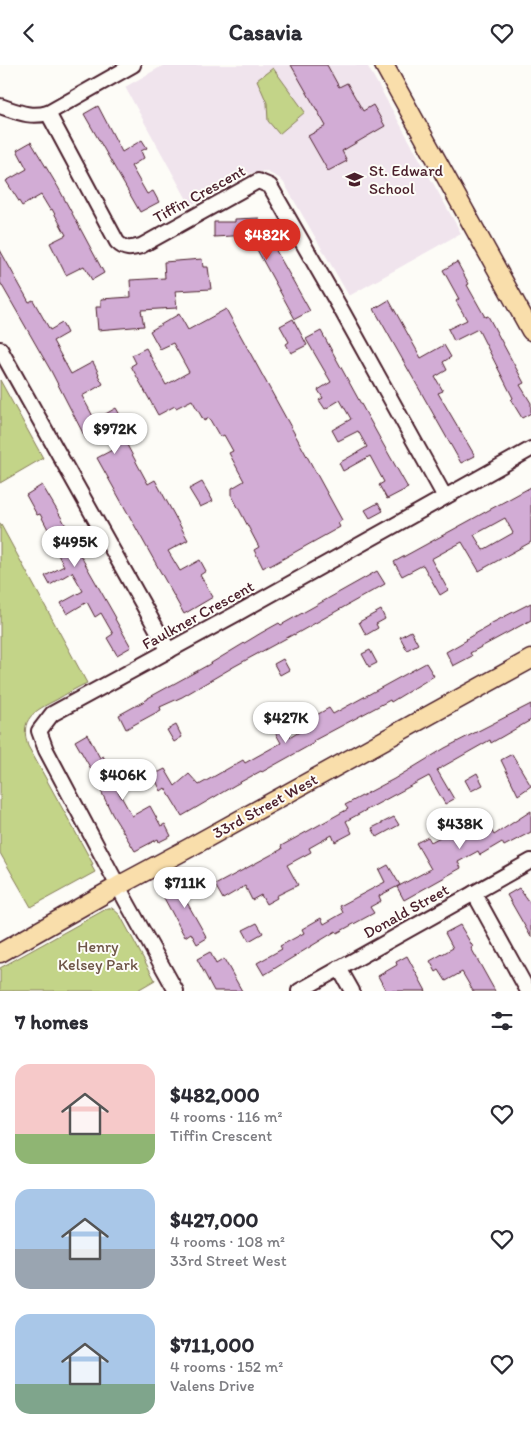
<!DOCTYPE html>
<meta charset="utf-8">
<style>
body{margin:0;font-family:Itim,sans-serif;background:#f2f2f3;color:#2b2b33;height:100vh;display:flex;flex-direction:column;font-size:19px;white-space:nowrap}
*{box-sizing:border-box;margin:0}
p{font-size:16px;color:#7c7c81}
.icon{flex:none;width:28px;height:28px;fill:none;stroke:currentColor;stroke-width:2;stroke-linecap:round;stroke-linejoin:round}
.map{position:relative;height:926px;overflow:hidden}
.panel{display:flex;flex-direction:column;background:#fff;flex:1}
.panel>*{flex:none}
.price{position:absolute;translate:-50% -42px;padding:0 11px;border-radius:18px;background:#fff;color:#222;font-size:16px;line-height:32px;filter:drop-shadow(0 1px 2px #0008)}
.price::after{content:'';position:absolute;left:50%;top:30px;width:15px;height:11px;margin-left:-8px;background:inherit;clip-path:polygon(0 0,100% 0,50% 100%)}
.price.selected{background:#d93025;color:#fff}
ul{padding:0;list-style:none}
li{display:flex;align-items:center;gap:15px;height:125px;padding:0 15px}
li span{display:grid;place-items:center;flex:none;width:140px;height:100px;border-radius:15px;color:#555}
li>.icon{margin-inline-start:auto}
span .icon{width:60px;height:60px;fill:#fffc;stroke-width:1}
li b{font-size:21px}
h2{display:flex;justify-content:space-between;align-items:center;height:60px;padding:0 15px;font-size:21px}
header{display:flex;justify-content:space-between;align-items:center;height:65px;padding:0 15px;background:#fff;font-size:22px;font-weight:800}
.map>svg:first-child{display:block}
.built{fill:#f0e4ed}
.green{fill:#c3d488;stroke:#867a5a}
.building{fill:#d2acd5;stroke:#4a1f2b;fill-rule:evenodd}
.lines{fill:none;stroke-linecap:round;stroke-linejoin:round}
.minor-casing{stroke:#4a1f2b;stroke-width:18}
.major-casing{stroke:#4a1f2b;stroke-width:21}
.minor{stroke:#fdfcf7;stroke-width:14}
.major{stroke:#f9deab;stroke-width:18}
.labels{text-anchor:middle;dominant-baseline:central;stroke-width:4;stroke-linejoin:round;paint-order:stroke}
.poi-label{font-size:16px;fill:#4a1f2b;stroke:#fdfcf7;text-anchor:start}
.street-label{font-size:16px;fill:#4a1f2b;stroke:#fdfcf7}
.park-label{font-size:16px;fill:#6e5547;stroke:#fdfcf7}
</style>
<header><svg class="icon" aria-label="back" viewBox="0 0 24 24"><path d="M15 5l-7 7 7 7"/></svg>Casavia<svg class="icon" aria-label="heart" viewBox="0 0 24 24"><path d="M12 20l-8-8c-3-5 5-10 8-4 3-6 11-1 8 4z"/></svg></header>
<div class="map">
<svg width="531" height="926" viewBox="0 0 531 926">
<rect width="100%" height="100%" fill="#fdfcf7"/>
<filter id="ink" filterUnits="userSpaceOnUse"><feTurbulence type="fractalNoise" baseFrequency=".02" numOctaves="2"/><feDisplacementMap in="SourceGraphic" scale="10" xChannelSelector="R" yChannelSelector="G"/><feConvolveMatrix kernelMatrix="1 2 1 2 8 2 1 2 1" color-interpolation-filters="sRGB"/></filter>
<g filter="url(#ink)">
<!-- built -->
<path class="built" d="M164,0H367L461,168L349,231L284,118L279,113L265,106L251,108L190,140L125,22Z"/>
<!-- green -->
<g class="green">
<path d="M273,3L305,47L279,69L268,56L267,38L257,15Z"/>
<path d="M0,315L43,393L0,418Z"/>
<path d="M0,458L87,618C76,623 66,629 56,635C34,646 19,654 28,681L93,799L91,800L95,807L31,842L0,788Z"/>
<path d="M108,843H112L120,850L155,915L136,926H0V903Z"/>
</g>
<!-- building -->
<g class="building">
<path d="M291,0H327L339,22L347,18L363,46L373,40L385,61L342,86L347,96L328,106L308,71L326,61Z"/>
<path d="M98,41L122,87L142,75L147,83L141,86L144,93L131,101L147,129L153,126L159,137L140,147L84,49Z"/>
<path d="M31,77L58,122L104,208L92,215L84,201L66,210L50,178L66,170L52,144L50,145L41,130L22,141L6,116L27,104L17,85Z"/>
<path d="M259,153L261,179L270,175L310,246L295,254L249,170L214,172V157H235V154Z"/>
<path d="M0,185L29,237L33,235L50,265L62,258L67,268L53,276L71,309L93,297L99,309L98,310L103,319L82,331L95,355L116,343L123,355L116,359L127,380L148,419L155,415L188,475L168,486L180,506L200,495L206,506L200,510L213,532L184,549L97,393L116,383L105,363L86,374L51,306L0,217Z"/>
<path d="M202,194L203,202H208L211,224L175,226L177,243L141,245L144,261L98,265L96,242H101V234L131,232L130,215L165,213L164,197Z"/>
<path d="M457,197L469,219L467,220L485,252L488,251L524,318L520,320L531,338V348L522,353L511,335L513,333L478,264L454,276L448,264L467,255L456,236L459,234L443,205Z"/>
<path d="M389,235L421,293L444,280L451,292L443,297L447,305L435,312L443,326L438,328L475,391L461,398L374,244Z"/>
<path d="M226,244L342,455L338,458L340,462L270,501L269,499L263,503L254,485L259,482L232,431V423L244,416L229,388L233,386L224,370L220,372L209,353L204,356L192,335L176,343L175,341L158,350L131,301L136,298L132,290L146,283L166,320L189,307L173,278L160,284L150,266L179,249L188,265Z"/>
<path d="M293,254L307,280L291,288L286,279L289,277L280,261Z"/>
<path d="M321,266L383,379L408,423L387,434L379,420L384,417L370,391L343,406L339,398L367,382L358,366L338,376L332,365L351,354L340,335L325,344L319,335L323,333L318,325L331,317L306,274Z"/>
<path d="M202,417L213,436L200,442L189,424Z"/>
<path d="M42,420L61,452L73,473L71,474L116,553L115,554L131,582L117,590L107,573L113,569L101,548L95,552L87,537L67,549L61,538L83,526L72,507L50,520L45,511L64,501L47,469L50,468L40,449L37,450L26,430Z"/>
<path d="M531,422V477L479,506L462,477L431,494L448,525L440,530L423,500L402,511L394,497ZM505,453L513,468L483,485L474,470Z"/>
<path d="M378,438L383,446L370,453L365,445Z"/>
<path d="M377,506L385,519L294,570V569L235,601L182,632L160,642L161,645L126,664L119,650L148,634V633L208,600L261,568L279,558L281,560Z"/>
<path d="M531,538V555L470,588L472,591L453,601L446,587L467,575L466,574L489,561L488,560Z"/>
<path d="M381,545L385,554L376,559L378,563L366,570L359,557Z"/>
<path d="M411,566L418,579L407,585L400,572Z"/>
<path d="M370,585L377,598L369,602L362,589Z"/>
<path d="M283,594L289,605L280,610L274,599Z"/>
<path d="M426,598L434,611L391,637L390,635L313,676L314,678L262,707L261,706L235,720L182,751L165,723L161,726L153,710L165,704L175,721L189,709L199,720L243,695L245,698L281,678L269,656L279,650L291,672L307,662L304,657L329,643L333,649Z"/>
<path d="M531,639V655L491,678L490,675L437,705L454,734L445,739L429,711L346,756L352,768L335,777L332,770L309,783L311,787L287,800L298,820L276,831L277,833L266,839L261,830L252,835L245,821L223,834L215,820L282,784L281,781L348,744L345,740L394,714L445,683Z"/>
<path d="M176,660L182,672L174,677L167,665Z"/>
<path d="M87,669L100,693L103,691L117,716L133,705L138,713L118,726L132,751L150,741L161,761L165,759L171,771L159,777L158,774L135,786L112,749L101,726L103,725L75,676Z"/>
<path d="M512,689L531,721L518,730L501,695Z"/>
<path d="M477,708L483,720L471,726L465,715Z"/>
<path d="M531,746V767L504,781L502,777L480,790L478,786L458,797L461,803L404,835L397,822L431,804L416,778L428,772L431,777L458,762L454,754L466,748L478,770L490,763L494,770Z"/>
<path d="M394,752L399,760L377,772L372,763Z"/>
<path d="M388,800L400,820L379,831L381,836L370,842L374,848L337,868L336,866L264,910L257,898L282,884L280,881L304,868L302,864L321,853L324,859L343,848L340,841L385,817L379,805Z"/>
<path d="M193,812L201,825L185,834L207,873L197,879L191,868L185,872L163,831Z"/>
<path d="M519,823L531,840V872L507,830Z"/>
<path d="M257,858L263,868L249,876L243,865Z"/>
<path d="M460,860L473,882L471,883L495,926H473L462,907L446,916L439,905L436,907L430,896L453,883L445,868Z"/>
<path d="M210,887L216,899L224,894L242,926H214L197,894Z"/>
<path d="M407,891L426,926H386L378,911L397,900L396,897Z"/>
</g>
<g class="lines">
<defs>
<g id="minor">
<path d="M0,41C18,47 30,53 48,48L133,0"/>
<path d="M48,48L117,177C125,185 130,184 141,181L258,116L270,121L342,246L445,432"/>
<path d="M0,284L169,586"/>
<path d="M474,828L528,926"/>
<path d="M339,903L352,926"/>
<path d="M176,926L126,836L46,685L39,666L52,649L236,549L531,384"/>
<path d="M299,926L531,796"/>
</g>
<g id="major">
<path d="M384,0L531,266"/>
<path d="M0,888L118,821L187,784L531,594"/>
</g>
</defs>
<!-- minor casing -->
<use href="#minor" class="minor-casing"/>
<!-- major casing -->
<use href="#major" class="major-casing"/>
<!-- minor -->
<use href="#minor" class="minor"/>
<!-- major -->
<use href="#major" class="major"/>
</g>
</g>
<!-- icons -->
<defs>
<symbol id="school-bare" viewBox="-9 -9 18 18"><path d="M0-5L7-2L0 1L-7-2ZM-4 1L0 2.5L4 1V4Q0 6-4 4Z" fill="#4a1f2b" stroke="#fdfcf7" stroke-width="2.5" paint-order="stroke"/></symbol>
</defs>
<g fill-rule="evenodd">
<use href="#school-bare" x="342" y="102" width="25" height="25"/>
</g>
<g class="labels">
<!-- poi labels -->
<g class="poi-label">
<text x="369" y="105">St. Edward<tspan x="369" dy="18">School</tspan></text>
</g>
<!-- street labels -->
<g class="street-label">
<text transform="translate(199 129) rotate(-29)">Tiffin Crescent</text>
<text transform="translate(198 550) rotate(-29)">Faulkner Crescent</text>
<text transform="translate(265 741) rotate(-29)">33rd Street West</text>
<text transform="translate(406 846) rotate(-29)">Donald Street</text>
</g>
<!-- park labels -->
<g class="park-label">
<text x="98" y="881">Henry<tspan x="98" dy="18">Kelsey Park</tspan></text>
</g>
</g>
</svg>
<b class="price selected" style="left:267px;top:196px">$482K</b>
<b class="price" style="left:115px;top:390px">$972K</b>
<b class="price" style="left:75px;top:503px">$495K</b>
<b class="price" style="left:286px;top:679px">$427K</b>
<b class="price" style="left:123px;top:736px">$406K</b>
<b class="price" style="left:460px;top:785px">$438K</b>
<b class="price" style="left:185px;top:844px">$711K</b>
</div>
<section class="panel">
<h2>7 homes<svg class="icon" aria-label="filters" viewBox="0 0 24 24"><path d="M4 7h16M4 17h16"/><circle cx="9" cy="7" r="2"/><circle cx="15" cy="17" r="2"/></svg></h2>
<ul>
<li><span style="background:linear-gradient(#f6c9c9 70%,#8fb573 0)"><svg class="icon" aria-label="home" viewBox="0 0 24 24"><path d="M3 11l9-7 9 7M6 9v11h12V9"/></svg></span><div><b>$482,000</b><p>4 rooms · 116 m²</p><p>Tiffin Crescent</p></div><svg class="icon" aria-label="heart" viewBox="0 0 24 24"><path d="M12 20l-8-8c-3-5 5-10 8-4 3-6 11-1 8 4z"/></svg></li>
<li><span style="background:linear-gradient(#a9c7e8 60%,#9aa5b1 0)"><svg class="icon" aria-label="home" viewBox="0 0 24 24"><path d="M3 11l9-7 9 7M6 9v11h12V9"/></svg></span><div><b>$427,000</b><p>4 rooms · 108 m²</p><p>33rd Street West</p></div><svg class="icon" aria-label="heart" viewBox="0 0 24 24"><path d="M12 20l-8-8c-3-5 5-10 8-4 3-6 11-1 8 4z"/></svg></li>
<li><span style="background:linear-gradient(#a9c7e8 70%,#7fa58c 0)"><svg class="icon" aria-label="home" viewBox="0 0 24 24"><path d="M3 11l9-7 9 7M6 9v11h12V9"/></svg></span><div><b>$711,000</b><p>4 rooms · 152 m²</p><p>Valens Drive</p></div><svg class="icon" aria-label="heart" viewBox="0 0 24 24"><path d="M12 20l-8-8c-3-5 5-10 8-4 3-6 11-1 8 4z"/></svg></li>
</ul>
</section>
